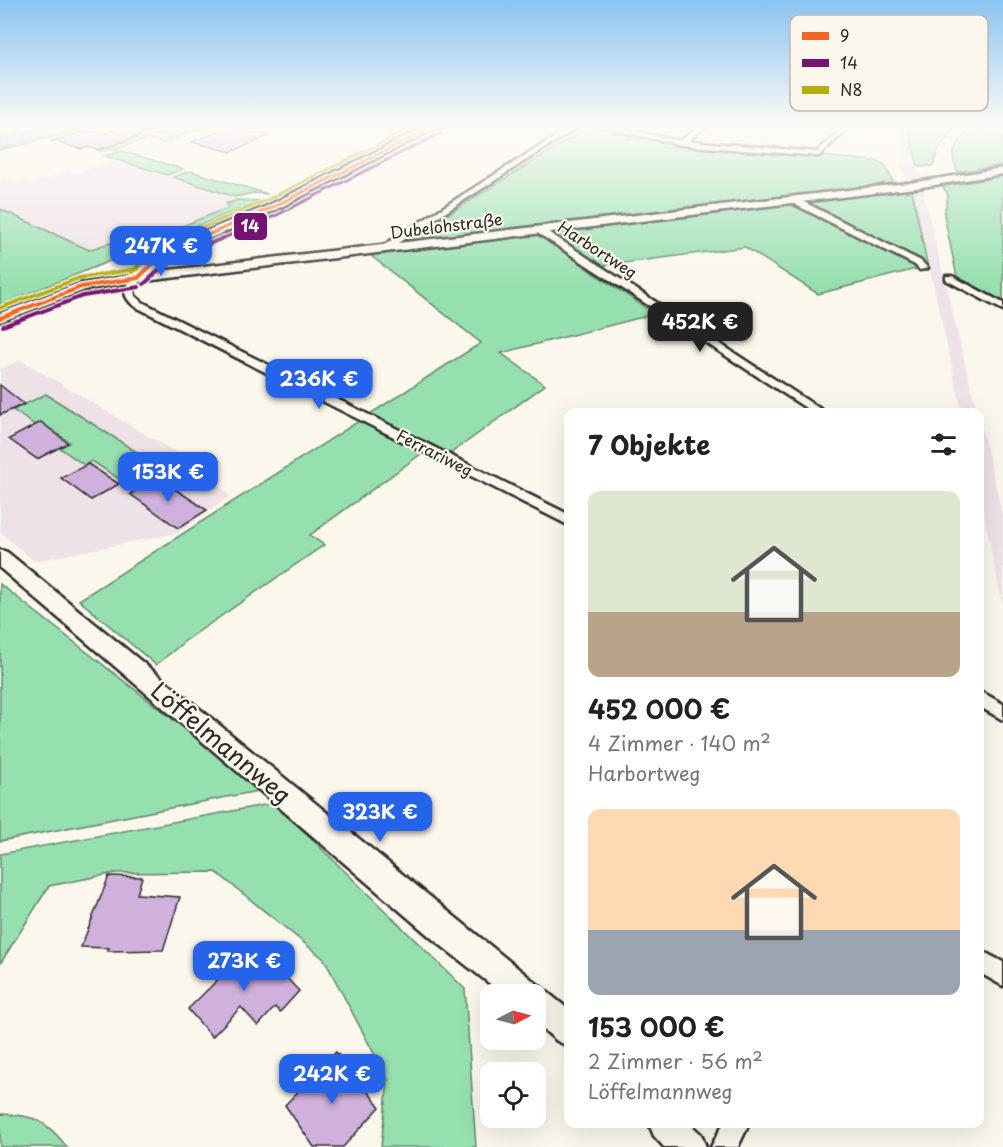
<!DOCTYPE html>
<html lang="de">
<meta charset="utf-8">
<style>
body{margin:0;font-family:"Playpen Sans",sans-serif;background:#f2f2f2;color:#222;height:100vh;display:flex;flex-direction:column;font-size:22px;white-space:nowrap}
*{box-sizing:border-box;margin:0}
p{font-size:20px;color:#767676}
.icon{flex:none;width:33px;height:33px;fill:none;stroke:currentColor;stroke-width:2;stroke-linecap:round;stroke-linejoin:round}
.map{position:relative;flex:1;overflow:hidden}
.panel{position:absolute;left:564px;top:408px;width:420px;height:720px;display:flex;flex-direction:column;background:#fff;border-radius:12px;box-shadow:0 6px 24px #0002}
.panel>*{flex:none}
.needle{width:39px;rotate:84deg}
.tools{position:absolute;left:480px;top:984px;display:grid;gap:12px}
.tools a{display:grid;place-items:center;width:66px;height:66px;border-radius:12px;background:#fff;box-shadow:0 6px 24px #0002;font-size:30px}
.price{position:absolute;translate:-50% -51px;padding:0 14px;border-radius:12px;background:#2563eb;color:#fff;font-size:20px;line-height:39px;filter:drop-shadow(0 2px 3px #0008)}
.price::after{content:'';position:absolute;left:50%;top:36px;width:18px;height:14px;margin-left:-9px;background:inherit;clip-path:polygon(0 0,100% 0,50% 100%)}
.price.on{background:#222;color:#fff}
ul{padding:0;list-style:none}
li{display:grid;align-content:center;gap:12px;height:318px;padding:0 24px}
li span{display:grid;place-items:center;height:186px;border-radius:12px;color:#555}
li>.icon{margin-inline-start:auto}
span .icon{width:108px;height:108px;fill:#fffc;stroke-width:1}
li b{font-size:26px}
h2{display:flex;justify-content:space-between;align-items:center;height:72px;padding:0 24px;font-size:26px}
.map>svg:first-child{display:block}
.built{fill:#eee2e8}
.green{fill:#96dfae;stroke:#60856c;stroke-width:1.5}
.water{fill:#9ed9ff;stroke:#7093aa;stroke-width:1.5}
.building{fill:#d0b1dd;stroke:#2b2b2b;stroke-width:1.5}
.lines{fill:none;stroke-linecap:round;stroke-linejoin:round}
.street-casing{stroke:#2b2b2b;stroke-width:5}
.secondary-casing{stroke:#2b2b2b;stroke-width:5}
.street{fill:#fbf7ec;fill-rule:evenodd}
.secondary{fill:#fbf7ec;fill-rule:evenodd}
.bus-1-far1-casing{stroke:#fbf7ec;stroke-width:5}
.bus-1-casing{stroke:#fbf7ec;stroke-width:7}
.bus-2-far1-casing{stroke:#fbf7ec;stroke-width:5}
.bus-2-casing{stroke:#fbf7ec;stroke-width:7}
.bus-3-far1-casing{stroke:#fbf7ec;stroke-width:5}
.bus-3-casing{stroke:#fbf7ec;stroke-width:7}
.bus-1-far1{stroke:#f26522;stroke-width:3}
.bus-1{stroke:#f26522;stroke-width:4}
.bus-2-far1{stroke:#751372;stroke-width:3}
.bus-2{stroke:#751372;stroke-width:4}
.bus-3-far1{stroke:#b5ac0f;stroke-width:3}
.bus-3{stroke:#b5ac0f;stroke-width:4}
.labels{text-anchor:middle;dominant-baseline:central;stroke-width:4.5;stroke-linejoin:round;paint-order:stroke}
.far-street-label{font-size:16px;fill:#2b2b2b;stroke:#fbf7ec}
.near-street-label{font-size:24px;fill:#2b2b2b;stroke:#fbf7ec}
.key{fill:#fbf7ec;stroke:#bdbab2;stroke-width:1.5}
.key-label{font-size:16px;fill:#2b2b2b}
.line-badge{stroke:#fbf7ec;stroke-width:2}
.badge-label{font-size:16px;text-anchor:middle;font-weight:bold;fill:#fff}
</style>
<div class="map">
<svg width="1003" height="1147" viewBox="0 0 1003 1147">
<rect width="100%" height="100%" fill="#fbf7ec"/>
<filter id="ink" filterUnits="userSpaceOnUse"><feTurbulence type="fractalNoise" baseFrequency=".0167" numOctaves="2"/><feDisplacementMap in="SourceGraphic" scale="12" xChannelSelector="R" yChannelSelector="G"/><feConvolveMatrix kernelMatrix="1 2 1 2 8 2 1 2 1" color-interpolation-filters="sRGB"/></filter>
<g filter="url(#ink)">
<!-- built -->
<g class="built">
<path d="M898,125H906L921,179L906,182L900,161H907Z"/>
<path d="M116,160L243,201L126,249L109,243L89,250L0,209V179L6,177L17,182L24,180L30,183L69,171L76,173Z"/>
<path d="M923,189L929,217L977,412H962L912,190Z"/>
<path d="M21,360L200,467L230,496L178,533L34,561L0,532V369Z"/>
<path d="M980,421L1003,517V608L980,496Z"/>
</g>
<!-- green -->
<g class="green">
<path d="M0,125H102L0,150Z"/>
<path d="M183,125H208L163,143L146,139L117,149L98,151L118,141L125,143L145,134L154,136Z"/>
<path d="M907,125H957L938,150L933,166L918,167Z"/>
<path d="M590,126L678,144L876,161L884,164L895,185L411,243L410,238Z"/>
<path d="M968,130L1003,136V165L958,172C948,152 956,147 968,130Z"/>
<path d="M122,151L183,169L167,175L104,156Z"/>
<path d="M190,171L268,194L254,193L235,197L173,177Z"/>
<path d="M1003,176V301L957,277L944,215L948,195L943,187Z"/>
<path d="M912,190L928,268H920L818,294L745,247L586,268L655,314L501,353L545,385L450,454L432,446L310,535L324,545L185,641L156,665L79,600L481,343L370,255Z"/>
<path d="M237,200L260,201L0,305V209L89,250L109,243L125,249L230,207L226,204Z"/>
<path d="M46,394L168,472L136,490L92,461L84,465L60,448L69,442L42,423L36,426L13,410Z"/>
<path d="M0,584L263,790L0,841Z"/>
<path d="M275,803L465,989L476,1147H381L388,1080L324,959L216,872L115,873L49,886L0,964V854Z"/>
<path d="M0,1114C34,1115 46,1120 67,1147H0Z"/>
</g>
<!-- water -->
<path class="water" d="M53,125H65L28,133L23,137L73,125H90L0,148V141L10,140L18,134Z"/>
<!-- building -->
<g class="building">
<path d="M128,125L166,126L99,150L87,147L81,149L52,141L86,131L105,133Z"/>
<path d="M231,127L269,136L231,152L192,142Z"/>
<path d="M0,385L24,404L0,415Z"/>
<path d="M41,422L68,443L37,459L9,439Z"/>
<path d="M88,464L119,484L91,500L61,478Z"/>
<path d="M158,478L207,510L178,528L130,494Z"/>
<path d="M109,876L142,877L137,894L180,897L163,950L108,951L109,948L81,947Z"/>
<path d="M254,944L299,991L280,1012L275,1007L258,1026L241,1007L212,1037L188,1009Z"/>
<path d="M336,1052L380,1107L343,1147H314L285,1105Z"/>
</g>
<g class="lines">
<defs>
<g id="street">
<path d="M573,125H581L384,252L376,250Z"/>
<path d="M593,125H606L680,141L701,125H708L688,141L817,152L845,125H852L819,156L681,145Z"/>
<path d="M790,198H796L921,261L928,268L920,270L915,265L790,202Z"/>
<path d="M536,228H542L825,412H812L536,232Z"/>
<path d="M135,276L143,278L134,288L135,296L142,302L568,514V525L134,306C121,295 123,286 135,276Z"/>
<path d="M946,276H952L1003,303V310L946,280Z"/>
<path d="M980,691L1003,704V720L980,707Z"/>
<path d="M980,950L1003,962V986L980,973Z"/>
<path d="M723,1124H749L738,1147H711Z"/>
</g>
<g id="secondary">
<path d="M429,125H442L275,210L169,256L152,272L916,182L1003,168V174L916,188L112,285L85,290L0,322V313L76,284L134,274L159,250L267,206Z"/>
<path d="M0,550L7,552L568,1009V1046L557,1041L536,1023V994H503L434,940L0,568Z"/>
<path d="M649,1124H690L701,1134L706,1147H664L654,1136Z"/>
</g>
</defs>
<!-- street casing -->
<use href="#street" class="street-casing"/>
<!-- secondary casing -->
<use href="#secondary" class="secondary-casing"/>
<!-- street -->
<use href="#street" class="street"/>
<!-- secondary -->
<use href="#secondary" class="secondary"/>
<defs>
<path id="bus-1-far1" d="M196,240L271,208L437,125"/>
<g id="bus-1">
<path d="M138,278L164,253L199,238"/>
<path d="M0,318L81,287L138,278"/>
</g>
<path id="bus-2-far1" d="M219,240L275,216L441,133"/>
<g id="bus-2">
<path d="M144,284L169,261L223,238"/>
<path d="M3,326L83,296L139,287"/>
</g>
<path id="bus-3-far1" d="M173,240L267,200L417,125"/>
<g id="bus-3">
<path d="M132,272L160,245L176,238"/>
<path d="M0,308L79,278L137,269"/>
</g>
</defs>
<!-- bus-1-far1 casing -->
<use href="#bus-1-far1" class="bus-1-far1-casing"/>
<!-- bus-1 casing -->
<use href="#bus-1" class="bus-1-casing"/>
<!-- bus-2-far1 casing -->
<use href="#bus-2-far1" class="bus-2-far1-casing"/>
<!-- bus-2 casing -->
<use href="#bus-2" class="bus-2-casing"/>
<!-- bus-3-far1 casing -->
<use href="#bus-3-far1" class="bus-3-far1-casing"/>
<!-- bus-3 casing -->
<use href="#bus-3" class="bus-3-casing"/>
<!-- bus-1-far1 -->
<use href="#bus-1-far1" class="bus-1-far1"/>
<!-- bus-1 -->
<use href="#bus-1" class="bus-1"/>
<!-- bus-2-far1 -->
<use href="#bus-2-far1" class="bus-2-far1"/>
<!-- bus-2 -->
<use href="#bus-2" class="bus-2"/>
<!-- bus-3-far1 -->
<use href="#bus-3-far1" class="bus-3-far1"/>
<!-- bus-3 -->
<use href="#bus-3" class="bus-3"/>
</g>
</g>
<!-- sky -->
<linearGradient id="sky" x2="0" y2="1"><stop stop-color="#8ac3f1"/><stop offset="0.44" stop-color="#fdfbf6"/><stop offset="1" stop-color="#fdfbf6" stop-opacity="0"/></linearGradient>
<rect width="1003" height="286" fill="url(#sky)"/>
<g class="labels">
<!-- far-street labels -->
<g class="far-street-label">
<text transform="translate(446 225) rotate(-7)">Dubelohstraße</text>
<text transform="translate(598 249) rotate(33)">Harbortweg</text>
<text transform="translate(435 452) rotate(27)">Ferrariweg</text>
</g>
<!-- near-street labels -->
<g class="near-street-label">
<text transform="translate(222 742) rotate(40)">Löffelmannweg</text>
</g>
</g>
<!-- legend -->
<rect x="790" y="15" width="198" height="96" rx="9" class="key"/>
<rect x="802" y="32" width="27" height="8" fill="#f26522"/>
<rect x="802" y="59" width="27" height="8" fill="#751372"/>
<rect x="802" y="86" width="27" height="8" fill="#b5ac0f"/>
<g class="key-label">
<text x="840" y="42">9</text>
<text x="840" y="69">14</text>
<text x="840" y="96">N8</text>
</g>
<rect class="line-badge" x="233" y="212" width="35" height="29" rx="6" fill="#751372"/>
<g class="badge-label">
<text x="250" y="232">14</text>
</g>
</svg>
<div class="tools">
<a><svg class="needle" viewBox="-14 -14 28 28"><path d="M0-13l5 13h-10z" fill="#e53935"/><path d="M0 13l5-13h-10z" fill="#767676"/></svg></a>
<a><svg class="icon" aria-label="locate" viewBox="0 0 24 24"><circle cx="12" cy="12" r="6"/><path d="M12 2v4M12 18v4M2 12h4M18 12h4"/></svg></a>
</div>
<b class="price" style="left:161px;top:277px">247K €</b>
<b class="price on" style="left:700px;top:353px">452K €</b>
<b class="price" style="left:319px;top:410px">236K €</b>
<b class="price" style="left:168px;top:503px">153K €</b>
<b class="price" style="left:380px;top:843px">323K €</b>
<b class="price" style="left:244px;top:992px">273K €</b>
<b class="price" style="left:332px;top:1105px">242K €</b>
<section class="panel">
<h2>7 Objekte<svg class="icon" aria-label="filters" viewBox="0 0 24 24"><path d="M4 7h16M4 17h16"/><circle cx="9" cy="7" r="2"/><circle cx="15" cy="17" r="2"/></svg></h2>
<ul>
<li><span style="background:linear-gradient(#dfe7d0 65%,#b9a48a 0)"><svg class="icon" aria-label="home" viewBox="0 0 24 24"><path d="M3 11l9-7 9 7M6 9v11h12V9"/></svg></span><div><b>452 000 €</b><p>4 Zimmer · 140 m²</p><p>Harbortweg</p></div></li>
<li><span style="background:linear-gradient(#ffd9b3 65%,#9aa5b1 0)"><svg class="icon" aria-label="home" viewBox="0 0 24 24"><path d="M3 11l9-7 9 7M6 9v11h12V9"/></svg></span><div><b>153 000 €</b><p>2 Zimmer · 56 m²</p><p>Löffelmannweg</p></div></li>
</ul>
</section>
</div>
